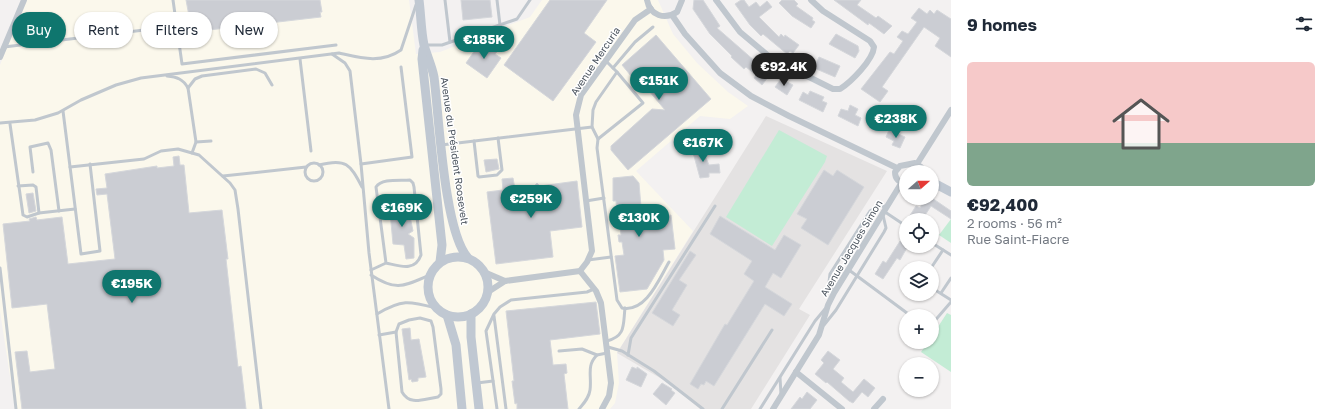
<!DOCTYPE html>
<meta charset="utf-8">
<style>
body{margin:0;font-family:"Golos Text",sans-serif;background:#f6f6f7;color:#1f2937;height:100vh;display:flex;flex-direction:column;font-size:15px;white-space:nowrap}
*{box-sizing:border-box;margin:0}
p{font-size:13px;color:#747a83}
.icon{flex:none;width:22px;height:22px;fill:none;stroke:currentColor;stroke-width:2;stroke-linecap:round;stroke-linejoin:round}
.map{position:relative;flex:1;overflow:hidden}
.sheet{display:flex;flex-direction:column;background:#fff;width:380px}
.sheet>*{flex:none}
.hud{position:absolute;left:12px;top:12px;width:380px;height:36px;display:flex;gap:8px}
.needle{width:26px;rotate:69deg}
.tools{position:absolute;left:899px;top:165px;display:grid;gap:8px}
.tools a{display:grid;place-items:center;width:40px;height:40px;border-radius:50%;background:#fff;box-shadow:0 1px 3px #0004;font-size:20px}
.price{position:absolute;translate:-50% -34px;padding:0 9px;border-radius:14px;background:#0f766e;color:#fff;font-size:13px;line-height:26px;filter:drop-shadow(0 1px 2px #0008)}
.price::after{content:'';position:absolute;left:50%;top:24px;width:12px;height:9px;margin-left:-6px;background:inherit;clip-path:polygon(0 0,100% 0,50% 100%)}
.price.active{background:#222;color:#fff}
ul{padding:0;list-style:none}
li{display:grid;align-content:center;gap:8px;height:212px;padding:0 16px}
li+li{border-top:1px solid #e0e1e3}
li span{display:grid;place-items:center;height:124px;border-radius:6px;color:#555}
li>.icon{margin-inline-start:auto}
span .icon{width:72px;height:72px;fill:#fffc;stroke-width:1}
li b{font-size:17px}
h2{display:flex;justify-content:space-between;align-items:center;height:48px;padding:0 16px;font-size:17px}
.chip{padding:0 14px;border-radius:18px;background:#fff;box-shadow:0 1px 3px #0004;font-size:14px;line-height:36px}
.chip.active{background:#0f766e;color:#fff}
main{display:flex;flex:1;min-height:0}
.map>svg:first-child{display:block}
.commercial{fill:#fbf8ec}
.education{fill:#e4e2e2}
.green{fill:#c3ecd5}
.building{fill:#cbcdd3;stroke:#d5d7db}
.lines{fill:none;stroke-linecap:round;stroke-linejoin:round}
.lane{stroke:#c0c7ce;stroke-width:3}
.street{stroke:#c0c7ce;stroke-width:6}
.secondary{stroke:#c0c8d2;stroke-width:9}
.labels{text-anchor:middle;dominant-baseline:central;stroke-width:3;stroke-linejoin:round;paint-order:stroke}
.street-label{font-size:10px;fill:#4a535d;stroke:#fff}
</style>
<main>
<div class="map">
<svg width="951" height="409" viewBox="0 0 951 409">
<rect width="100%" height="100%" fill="#f3f1f1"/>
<!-- commercial -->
<path class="commercial" d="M26,0H409L416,54L440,52L530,17L542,0H658L673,34L697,63L728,92L748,106L730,119L700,116L636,171L693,231L617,353L619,383L615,403L610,409H15L0,311V65Z"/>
<!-- education -->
<path class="education" d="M766,116L887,171L799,309L810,315L751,409H700L667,382L617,353Z"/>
<!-- green -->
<g class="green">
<path d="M779,130L827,156L825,162L772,246L726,217Z"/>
<path d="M951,219V243L939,235Z"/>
<path d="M947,313L951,315V372L921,352L928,342H932V336Z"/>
</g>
<!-- building -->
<g class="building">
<path d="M186,0H320L322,12H320L321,17L192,32Z"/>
<path d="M461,0H490L492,17L463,20Z"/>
<path d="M550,0H607L584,33L596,42L553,101L504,65Z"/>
<path d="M694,0H703L720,26L717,28L756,62L757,60L772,72L762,85L754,78L756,75L746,67L744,69L731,57L732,56L710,34L693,9Z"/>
<path d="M741,0H744L749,7L756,2L760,7L767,1L772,7L759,17L779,37L781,34L784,37L785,35L799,45L793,53L790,51L787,54L763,34L761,36L750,25L735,4Z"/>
<path d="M782,0H794L798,4L796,6L813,18L812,20L815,22L811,28L792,16L779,3Z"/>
<path d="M834,0H861L857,5L876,18L878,16L892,26L884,34L869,23L868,25Z"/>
<path d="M919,8L927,14L930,10L934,14L937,10L951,19V57L935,46L940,38L924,27L882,87L888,91L880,102L861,89L890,52L894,54L903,41L897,37L902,31L908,34L917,22L911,18Z"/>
<path d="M836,34L858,46L859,51L855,58L829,44Z"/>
<path d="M656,35L711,99L628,170L611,150V146L652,109L665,110L639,79L636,82L622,65Z"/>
<path d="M480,43L484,46L487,43L498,51L495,54L501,58L487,78L466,63Z"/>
<path d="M819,57L840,66L835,77L814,68Z"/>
<path d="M781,79L793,85L787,95L775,87Z"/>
<path d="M810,91L824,97L822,101L827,103L823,112L799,100L803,92L808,95Z"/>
<path d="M850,105L858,109L855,115L861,118L858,126L838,116L841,109L848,111Z"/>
<path d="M889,130L905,137L900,148L892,145L894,141L886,137Z"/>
<path d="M696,143L704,153L709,165L719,164L720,173H709V177L700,178L694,156L689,148Z"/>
<path d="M179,156L180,165H184L189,213L222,210L228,259H226L238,367L241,366L246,409H22L15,352L27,351L30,372L55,369L47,304L12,308L3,224L30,221L29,219L36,217L37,220L62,217L68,264L115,259L107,194L97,195L96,189L107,188L105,174L157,166V168L174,166L173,157Z"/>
<path d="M497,159L499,169L486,172L484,160Z"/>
<path d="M824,170L833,176L837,170L864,187L828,245L801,228L807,219L797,214Z"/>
<path d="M633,176L639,183L642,219L671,215L675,249L663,250L664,260L647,289L620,292L615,256L624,255L622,242H619L618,235H621L619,215H617L616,201H613V178Z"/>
<path d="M513,178L515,189L534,186L537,183L540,186L577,181L582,227L550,231L553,257L496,264L487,192L503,190L502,179Z"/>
<path d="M33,193L36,211L29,213L26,194Z"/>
<path d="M925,198H932L951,211V219L931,206L922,220H907L916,206L920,208Z"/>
<path d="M389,201H394L398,202L399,205L407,204L408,206L413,231L408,234L414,238V258L406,259L404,245L393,244Z"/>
<path d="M720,216L775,250L784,235L801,245L781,278L773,273L765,287L792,304L784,316L765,304L714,386L706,381L704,385L701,384L698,389L690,384L725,324L727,325L754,281L744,274L752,261L710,234Z"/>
<path d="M900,241L908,246L900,260L897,258L883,279L875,274L883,261L886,263Z"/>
<path d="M690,251L696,255L679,280L687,285L672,310L680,315L673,326L652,313Z"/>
<path d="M596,302L600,334L550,340L553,365L566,364L567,373L564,374L568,409H517V403L515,404L512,381H514L506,311Z"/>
<path d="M410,328L411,340L419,339L426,377L418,378V381L412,382L411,379L409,380L402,329Z"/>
<path d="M828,351L840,360L833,369L844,378L841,382L853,392L864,379L875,388L868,397L862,392L853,403L849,401L827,382L826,383L815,374L824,363L821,360Z"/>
<path d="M632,367L637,369V367L647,374L641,387L626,380Z"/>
<path d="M662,383L672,389L671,390L675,393L666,405L653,394Z"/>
<path d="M807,392L817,400L810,409H791L800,397L802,399Z"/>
</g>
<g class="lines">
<!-- lane -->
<g class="lane">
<path d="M173,0L182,64L336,45"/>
<path d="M445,0L450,42"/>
<path d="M497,0L500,25"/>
<path d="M426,45H442L517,19L530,0"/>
<path d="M4,47L177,26"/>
<path d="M332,54L345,63L350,71L361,164L369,253L389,409"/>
<path d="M300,59L311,151"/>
<path d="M613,68L635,42L653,27"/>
<path d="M167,76C177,77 183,79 188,88L196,142L192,153"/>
<path d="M188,88L195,79L202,76L256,69L265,73L272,85"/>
<path d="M63,111L81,254L100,251L90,164"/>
<path d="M0,123L35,120L58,113L81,100L116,85L141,78L339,53C361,58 381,64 401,50L416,5"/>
<path d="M10,124L23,215L27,217L39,213L75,209"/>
<path d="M592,127L598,139L643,103L617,72"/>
<path d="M598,139L597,148L617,300L622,308C646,313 659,279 669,262"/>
<path d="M474,141L478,176L479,177L497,175L502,170L498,138"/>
<path d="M196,142L211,141"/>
<path d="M441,145L592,127L593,110L596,102L617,72L606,61"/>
<circle cx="314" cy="172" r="9"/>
<path d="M361,164L412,157L401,67"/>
<path d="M319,165C346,158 350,164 362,187"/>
<path d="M70,167L144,159L161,151L178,149L199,155L230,183L235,190L238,209L261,409"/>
<path d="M33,172L30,147L48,143L51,150L59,211"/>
<path d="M223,176L306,167"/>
<path d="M18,186L33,185L36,187L39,213"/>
<path d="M586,201L604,198"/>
<path d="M885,212L906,226"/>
<path d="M932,243L951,255"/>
<path d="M588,260L611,257"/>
<path d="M0,268L16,409"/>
<path d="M931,268L943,250"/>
<path d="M371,270L386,263C400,266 415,272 421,255L414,187L413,183L410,180C400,181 382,178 376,187L386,263"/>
<path d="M849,270L911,316"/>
<path d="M371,275C397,292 404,286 430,275"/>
<path d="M932,288L951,300"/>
<path d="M834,293L829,282L830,274L870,211L876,207L886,206"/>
<path d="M941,293L951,278"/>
<path d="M377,314C402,299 409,301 436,308"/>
<path d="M494,316L506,409"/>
<path d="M420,318L431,321L433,327L441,389V394L438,397C423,399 410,406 402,392L396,332L399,324L409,320Z"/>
<path d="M932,324L951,302"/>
<path d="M824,325L836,310L884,232L886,228L883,215"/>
<path d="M379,335L396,332"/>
<path d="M607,341C626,336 623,325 625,308"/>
<path d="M608,347L622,351L654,371L703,409"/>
<path d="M559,351L582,349L597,355L607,353"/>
<path d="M628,355L631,338L715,206"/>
<path d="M780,378L781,394"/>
<path d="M477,383L493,381"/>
<path d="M497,409L486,331L494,314L500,307L511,300L587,292L594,289"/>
<path d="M579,409C584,403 589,398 590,390C592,376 586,366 597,355"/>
<path d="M722,409L772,330"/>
<path d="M760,409L815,321L825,309"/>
</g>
<!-- street -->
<g class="street">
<path d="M647,0C650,16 665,20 677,12L682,0"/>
<path d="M716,0L740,32L771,58L833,89H840C851,82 873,60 874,47L870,41L823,11L811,0"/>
<path d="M672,15L685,34L720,73L751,96L789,116L897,168"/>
<path d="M0,57L24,0"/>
<path d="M917,164L951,110"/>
<path d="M906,182C899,183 895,179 895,172L900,166L915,163L921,167V172"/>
<path d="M580,271L596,291L601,303L611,383L609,396L602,409"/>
<path d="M484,272L505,281"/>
<path d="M488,292L505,281L580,271L587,262L592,251L576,115L581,95L635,20L651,9"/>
<path d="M796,372L842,409"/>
<path d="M773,409L819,335L828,305L834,293L902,182"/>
<path d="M874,409L883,399"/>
</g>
<!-- secondary -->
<g class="secondary">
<path d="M419,0C421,15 421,31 424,45C427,56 432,66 434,77C439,116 444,232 468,258"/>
<path d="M423,50L422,59L442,245L440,262"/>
<path d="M932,182L951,192"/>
<circle cx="458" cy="287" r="30"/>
<path d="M471,314V337L479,409"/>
<path d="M447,315L456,345L462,409"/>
</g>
</g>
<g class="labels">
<!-- street labels -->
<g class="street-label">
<text transform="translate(595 61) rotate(-56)">Avenue Mercuria</text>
<text transform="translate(455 151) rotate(82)">Avenue du Président Roosevelt</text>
<text transform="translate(851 248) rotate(-59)">Avenue Jacques Simon</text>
</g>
</g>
</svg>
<div class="tools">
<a><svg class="needle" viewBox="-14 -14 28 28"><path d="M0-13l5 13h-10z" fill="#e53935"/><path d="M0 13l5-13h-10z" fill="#747a83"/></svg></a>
<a><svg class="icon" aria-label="locate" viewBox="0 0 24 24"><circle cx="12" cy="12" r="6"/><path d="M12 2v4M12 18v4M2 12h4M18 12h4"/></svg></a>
<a><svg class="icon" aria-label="layers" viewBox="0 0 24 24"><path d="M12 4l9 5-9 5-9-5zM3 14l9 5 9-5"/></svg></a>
<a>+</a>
<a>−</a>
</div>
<b class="price" style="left:484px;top:60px">€185K</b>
<b class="price active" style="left:784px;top:87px">€92.4K</b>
<b class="price" style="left:659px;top:101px">€151K</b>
<b class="price" style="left:896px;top:139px">€238K</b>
<b class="price" style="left:703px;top:163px">€167K</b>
<b class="price" style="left:531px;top:219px">€259K</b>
<b class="price" style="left:402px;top:228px">€169K</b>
<b class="price" style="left:639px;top:238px">€130K</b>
<b class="price" style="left:132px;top:304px">€195K</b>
<div class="hud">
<a class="chip active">Buy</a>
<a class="chip">Rent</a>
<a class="chip">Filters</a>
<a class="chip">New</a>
</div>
</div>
<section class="sheet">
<h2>9 homes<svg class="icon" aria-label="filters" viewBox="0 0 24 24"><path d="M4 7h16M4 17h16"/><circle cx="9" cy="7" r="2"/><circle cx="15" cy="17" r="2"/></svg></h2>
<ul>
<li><span style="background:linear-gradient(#f6c9c9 65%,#7fa58c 0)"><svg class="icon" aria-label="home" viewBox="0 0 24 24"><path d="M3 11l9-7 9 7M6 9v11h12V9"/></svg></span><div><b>€92,400</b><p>2 rooms · 56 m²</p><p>Rue Saint-Fiacre</p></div></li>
</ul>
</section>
</main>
